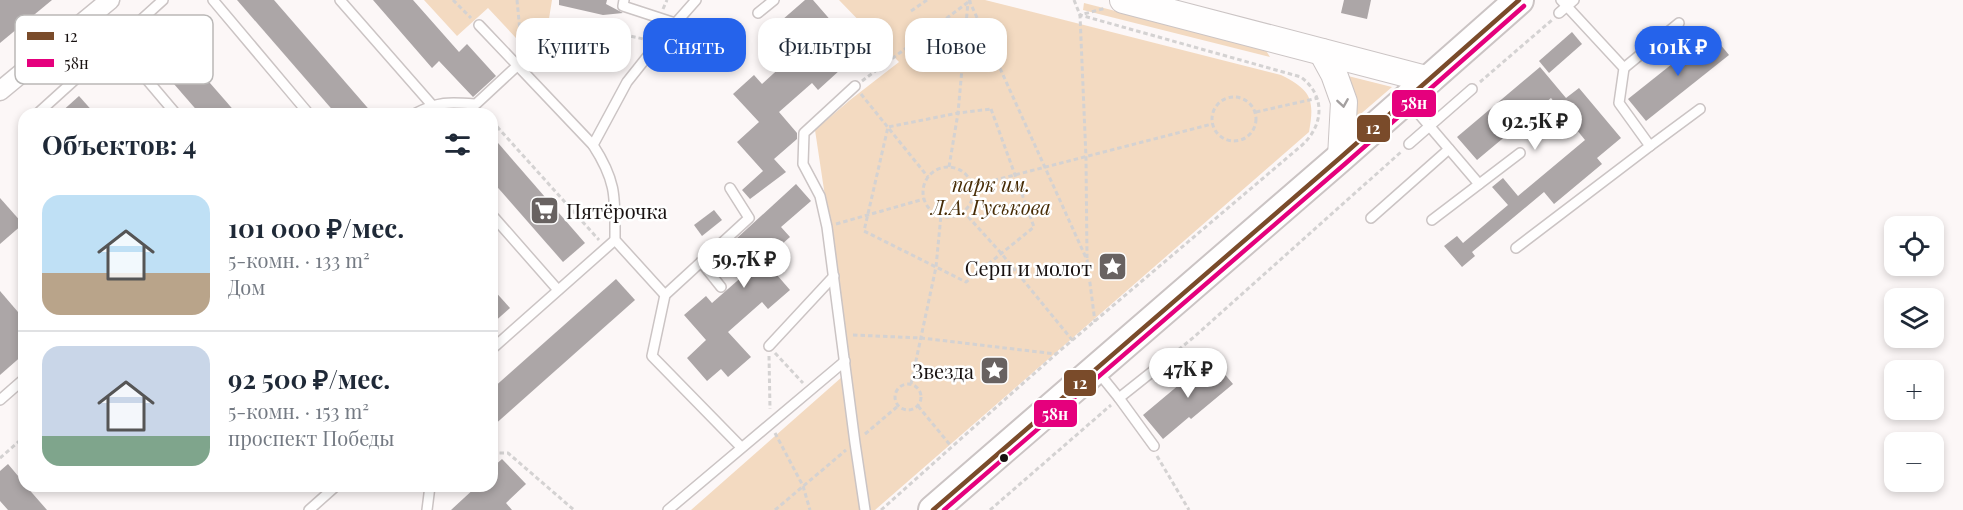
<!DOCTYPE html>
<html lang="ru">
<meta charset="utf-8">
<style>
body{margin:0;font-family:"Playfair Display",serif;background:#f6f6f7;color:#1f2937;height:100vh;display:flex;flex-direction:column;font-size:22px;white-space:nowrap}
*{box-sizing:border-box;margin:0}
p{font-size:20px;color:#747a83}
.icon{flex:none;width:33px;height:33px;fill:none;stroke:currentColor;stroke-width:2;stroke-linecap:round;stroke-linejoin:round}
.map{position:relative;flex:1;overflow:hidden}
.sheet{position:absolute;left:18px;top:108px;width:480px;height:384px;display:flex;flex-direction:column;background:#fff;border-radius:18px;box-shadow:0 3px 9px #0003}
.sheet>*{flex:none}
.top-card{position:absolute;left:516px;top:18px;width:570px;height:54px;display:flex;gap:12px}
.buttons{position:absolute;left:1884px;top:216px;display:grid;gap:12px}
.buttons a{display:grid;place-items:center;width:60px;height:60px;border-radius:12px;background:#fff;box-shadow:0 3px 9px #0003;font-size:30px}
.price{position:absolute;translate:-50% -51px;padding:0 14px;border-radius:21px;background:#fff;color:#222;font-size:20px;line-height:39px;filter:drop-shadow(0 2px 3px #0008)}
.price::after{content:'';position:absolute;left:50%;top:36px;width:18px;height:14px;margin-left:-9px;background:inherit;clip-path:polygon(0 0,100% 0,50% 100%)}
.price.current{background:#2563eb;color:#fff}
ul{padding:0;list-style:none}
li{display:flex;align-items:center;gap:18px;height:150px;padding:0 24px}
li+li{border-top:2px solid #e0e1e3}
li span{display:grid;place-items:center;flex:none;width:168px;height:120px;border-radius:18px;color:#555}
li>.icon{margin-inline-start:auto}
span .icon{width:72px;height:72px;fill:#fffc;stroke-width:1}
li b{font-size:26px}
h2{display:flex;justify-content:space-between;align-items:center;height:72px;padding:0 24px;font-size:26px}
.tag{padding:0 21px;border-radius:18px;background:#fff;box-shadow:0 3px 9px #0003;font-size:21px;line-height:54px}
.tag.current{background:#2563eb;color:#fff}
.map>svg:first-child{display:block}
.green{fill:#f3dac1}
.building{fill:#aca6a7}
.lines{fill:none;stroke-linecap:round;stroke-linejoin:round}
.lane-casing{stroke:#cbc4c4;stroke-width:12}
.street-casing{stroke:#cbc4c4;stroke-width:21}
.secondary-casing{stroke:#cbc4c4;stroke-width:28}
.primary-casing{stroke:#cbc4c4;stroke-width:32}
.path{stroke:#d4d2d2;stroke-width:3;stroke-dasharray:4.5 3;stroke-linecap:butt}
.lane{stroke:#fffefe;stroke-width:9}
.street{stroke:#fffefe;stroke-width:18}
.secondary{stroke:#fffefe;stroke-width:26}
.primary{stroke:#fffefe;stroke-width:28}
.bus-1-casing{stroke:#fff;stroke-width:9}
.bus-2-casing{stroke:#fff;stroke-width:9}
.bus-1{stroke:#7a4b2a;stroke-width:4.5}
.bus-2{stroke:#e5007d;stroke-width:4.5}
.oneway{stroke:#a39f9f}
.bus-dot{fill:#181110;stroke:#fff;stroke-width:2}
.labels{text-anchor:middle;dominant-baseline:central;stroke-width:5;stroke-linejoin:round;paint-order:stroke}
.park-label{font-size:20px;font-style:italic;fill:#482d07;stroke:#fff}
.poi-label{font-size:20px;fill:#181110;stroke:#fff;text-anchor:end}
.key{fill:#fff;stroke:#bab8b7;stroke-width:1.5}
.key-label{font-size:16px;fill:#181110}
.line-badge{stroke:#fff;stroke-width:2}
.badge-label{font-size:16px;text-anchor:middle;font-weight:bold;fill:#fff}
</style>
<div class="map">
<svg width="1963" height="510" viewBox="0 0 1963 510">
<rect width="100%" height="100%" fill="#fcf7f7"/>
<!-- green -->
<g class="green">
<path d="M424,0H552L547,31L531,54L488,8L457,36Z"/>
<path d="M839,0H985L1281,75C1311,90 1315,99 1309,132L875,510H691L851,369L815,130L850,100L899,62Z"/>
<path d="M1084,3L1265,49L1270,57L1083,10Z"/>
<path d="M1348,76L1392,87L1356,118V95Z"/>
</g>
<!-- building -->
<g class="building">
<path d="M0,0H52L0,43Z"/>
<path d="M237,0H274L373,114H336Z"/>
<path d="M373,0H413L459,52L467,44L496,76L473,97L439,61L432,68Z"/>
<path d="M559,0H607L606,4L623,13L603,15L559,5Z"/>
<path d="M805,0H813L833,23L814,40L840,70L818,90L812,83L779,112L797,133V139L774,159L786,172L750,199L742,190L763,171L737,142L759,122L733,94L754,75L762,84L796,53L774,27Z"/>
<path d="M1344,0H1371L1367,19L1341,13Z"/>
<path d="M162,28L237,114H200L141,46Z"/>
<path d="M1572,32L1582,44L1549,73L1539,61Z"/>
<path d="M1711,33L1729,55L1646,121L1628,99Z"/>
<path d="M1540,67L1566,98L1579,88L1621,138L1597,158L1602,164L1554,204L1544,192L1472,252L1475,256L1462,267L1444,246L1457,236L1463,243L1508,205L1492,187L1503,178L1518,196L1585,140L1551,98L1477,160L1457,137Z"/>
<path d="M79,96L95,114H59Z"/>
<path d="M492,136L585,243L563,262L492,181Z"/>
<path d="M796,184L811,201L781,227L790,237L764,260L790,290L768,309L762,302L728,332L751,357L728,377L721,369L707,381L687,358L706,340L684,315L706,296L712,303L745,274L724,250Z"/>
<path d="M0,198L23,224L0,244Z"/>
<path d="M714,210L722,220L702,236L694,225Z"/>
<path d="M616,279L635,300L492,427V389Z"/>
<path d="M492,288L510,308L492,324Z"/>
<path d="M0,291L24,319V354L0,375Z"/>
<path d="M1211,358L1233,384L1191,419L1189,417L1163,439L1143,415Z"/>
<path d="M502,459L526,484L506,503L512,510H451L477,486H492V468Z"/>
<path d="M8,464L24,483V486H26L47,510H8L0,501V471Z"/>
</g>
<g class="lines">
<defs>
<g id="lane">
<path d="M213,0L309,114"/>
<path d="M340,0L432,105L433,114"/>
<path d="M624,0L623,6L675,23"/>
<path d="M758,13L774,0"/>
<path d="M1559,13L1574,0"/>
<path d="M479,25L593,145"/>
<path d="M115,42L176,114"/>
<path d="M1624,68L1679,23"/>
<path d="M855,86L804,133L803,164L820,196L827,227L855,443L865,510"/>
<path d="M1408,101L1479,184"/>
<path d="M37,114L163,0"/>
<path d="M414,114C439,101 449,102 476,104L517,66"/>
<path d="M1409,144L1472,89"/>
<path d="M1650,146L1700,109"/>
<path d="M730,188L749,218L665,295L652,356L741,447"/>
<path d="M492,215L558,290"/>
<path d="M1371,218L1449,149"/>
<path d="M1432,220L1520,153"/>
<path d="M1516,248L1650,146L1619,103L1624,68L1561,0"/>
<path d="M701,262L721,287"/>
<path d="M665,295L615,240C615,198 617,182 593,145L627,82L658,43L696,0"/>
<path d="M769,346L834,276"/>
<path d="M492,349L615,240"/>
<path d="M1098,372L1119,398L1154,446"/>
<path d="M1119,398L1153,371"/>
<path d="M0,400L24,379"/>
<path d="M309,510L336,486"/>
<path d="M427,510L430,486"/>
<path d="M668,510L845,361"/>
</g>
<path id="street" d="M0,91L110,0"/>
<g id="secondary">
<path d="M1123,0L1430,80"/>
<path d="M1322,52L1334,74L1344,102L1341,157"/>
</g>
<path id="primary" d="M933,510L1341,157L1519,0"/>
</defs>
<!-- lane casing -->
<use href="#lane" class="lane-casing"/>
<!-- street casing -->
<use href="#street" class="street-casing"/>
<!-- secondary casing -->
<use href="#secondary" class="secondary-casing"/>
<!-- primary casing -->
<use href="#primary" class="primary-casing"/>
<!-- path -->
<g class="path">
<path d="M453,0L471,18"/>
<path d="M517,0L522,52"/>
<path d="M969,0L1087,260L1095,322"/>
<path d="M1074,0L1080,15L1086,158L1087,258"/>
<path d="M663,9L667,0"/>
<path d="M911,11L927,0"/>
<path d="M535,69L560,43L572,23L648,40"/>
<path d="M862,81L971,0"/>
<path d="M1480,82L1552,20"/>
<path d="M861,94L928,177"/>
<circle cx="1234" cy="119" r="22"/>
<path d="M991,109L1034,227L966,282L864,231L888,127L958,113Z"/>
<path d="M1256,112L1318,98"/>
<path d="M492,121L599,240"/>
<path d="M949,167L958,113L968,2"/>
<circle cx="948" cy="192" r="25"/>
<path d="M972,186L1212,124"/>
<path d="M963,211L1001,253L1073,341"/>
<path d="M836,224L924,199"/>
<path d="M853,335L921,338L1056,354L1301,146C1324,126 1326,96 1301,77L1080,15L1106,8"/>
<path d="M775,353L803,383"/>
<path d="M769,356L770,409"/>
<path d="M1161,364L1194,337L1401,152"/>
<circle cx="908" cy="397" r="13"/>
<path d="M911,384L936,267L941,215"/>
<path d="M918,406L951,446"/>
<path d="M775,433L803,486L810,510"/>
<path d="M865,434L898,406"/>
<path d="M492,453H508L574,510"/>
<path d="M1157,456L1189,510"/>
<path d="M0,458L24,437"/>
<path d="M775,510L846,450"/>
<path d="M881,510L1056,354"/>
<path d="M990,510L1111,405"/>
</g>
<!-- lane -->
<use href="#lane" class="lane"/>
<!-- street -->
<use href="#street" class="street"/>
<!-- secondary -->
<use href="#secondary" class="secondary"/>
<!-- primary -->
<use href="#primary" class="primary"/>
<defs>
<path id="bus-1" d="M933,510L1341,157L1519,0"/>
<path id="bus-2" d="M944,510L1346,163L1524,6"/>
</defs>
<!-- bus-1 casing -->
<use href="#bus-1" class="bus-1-casing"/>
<!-- bus-2 casing -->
<use href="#bus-2" class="bus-2-casing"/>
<!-- bus-1 -->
<use href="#bus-1" class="bus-1"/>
<!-- bus-2 -->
<use href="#bus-2" class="bus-2"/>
</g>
<!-- one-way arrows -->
<defs><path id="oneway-chevron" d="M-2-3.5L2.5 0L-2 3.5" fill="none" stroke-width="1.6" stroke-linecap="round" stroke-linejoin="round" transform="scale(1.5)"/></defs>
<use class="oneway" href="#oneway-chevron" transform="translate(1343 103) rotate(81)"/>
<!-- icons -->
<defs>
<symbol id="supermarket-square" viewBox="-11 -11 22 22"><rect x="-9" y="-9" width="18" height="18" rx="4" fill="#686261" stroke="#fff"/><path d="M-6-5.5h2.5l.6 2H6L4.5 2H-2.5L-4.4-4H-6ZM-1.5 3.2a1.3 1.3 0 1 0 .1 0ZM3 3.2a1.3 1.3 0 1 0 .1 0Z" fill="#fff"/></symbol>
<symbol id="sight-square" viewBox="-11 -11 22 22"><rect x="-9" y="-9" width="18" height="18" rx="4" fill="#686261" stroke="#fff"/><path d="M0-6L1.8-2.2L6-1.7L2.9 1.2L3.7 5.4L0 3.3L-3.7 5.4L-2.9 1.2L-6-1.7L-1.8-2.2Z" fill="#fff"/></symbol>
</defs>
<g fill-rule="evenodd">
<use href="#supermarket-square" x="528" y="194" width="33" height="33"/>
<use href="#sight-square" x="1096" y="250" width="33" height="33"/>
<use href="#sight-square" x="978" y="354" width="33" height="33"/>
</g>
<!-- markers -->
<circle class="bus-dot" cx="1004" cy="458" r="5"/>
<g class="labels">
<!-- park labels -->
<g class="park-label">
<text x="991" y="183">парк им.<tspan x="991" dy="23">Л.А. Гуськова</tspan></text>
</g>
<!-- poi labels -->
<g class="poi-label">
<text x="566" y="210" text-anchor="start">Пятёрочка</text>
<text x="1092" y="267">Серп и молот</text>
<text x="974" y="370">Звезда</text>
</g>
</g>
<!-- legend -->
<rect x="15" y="15" width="198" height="69" rx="9" class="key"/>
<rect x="27" y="32" width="27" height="8" fill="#7a4b2a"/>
<rect x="27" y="59" width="27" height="8" fill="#e5007d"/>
<g class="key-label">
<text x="64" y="42">12</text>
<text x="64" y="69">58н</text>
</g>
<g class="line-badge">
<rect x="1391" y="89" width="46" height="29" rx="6" fill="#e5007d"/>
<rect x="1356" y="114" width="35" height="29" rx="6" fill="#7a4b2a"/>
<rect x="1063" y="369" width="34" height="28" rx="6" fill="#7a4b2a"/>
<rect x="1033" y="399" width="45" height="29" rx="6" fill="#e5007d"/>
</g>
<g class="badge-label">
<text x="1414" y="109">58н</text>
<text x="1373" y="134">12</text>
<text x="1080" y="389">12</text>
<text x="1055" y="420">58н</text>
</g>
</svg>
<div class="buttons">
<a><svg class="icon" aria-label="locate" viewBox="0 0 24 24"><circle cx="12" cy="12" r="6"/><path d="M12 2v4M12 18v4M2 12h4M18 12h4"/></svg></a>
<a><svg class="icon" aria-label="layers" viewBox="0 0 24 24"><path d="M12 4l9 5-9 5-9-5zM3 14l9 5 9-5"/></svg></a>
<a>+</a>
<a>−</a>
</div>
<b class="price current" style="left:1678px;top:77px">101K ₽</b>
<b class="price" style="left:1535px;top:151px">92.5K ₽</b>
<b class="price" style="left:744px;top:289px">59.7K ₽</b>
<b class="price" style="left:1188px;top:399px">47K ₽</b>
<div class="top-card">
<a class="tag">Купить</a>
<a class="tag current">Снять</a>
<a class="tag">Фильтры</a>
<a class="tag">Новое</a>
</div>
<section class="sheet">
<h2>Объектов: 4<svg class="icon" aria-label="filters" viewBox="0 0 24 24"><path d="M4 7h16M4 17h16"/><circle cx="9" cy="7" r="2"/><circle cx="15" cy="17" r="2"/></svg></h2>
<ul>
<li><span style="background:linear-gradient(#bfe0f5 65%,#b9a48a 0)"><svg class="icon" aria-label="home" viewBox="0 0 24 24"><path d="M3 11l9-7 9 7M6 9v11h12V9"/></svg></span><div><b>101 000 ₽/мес.</b><p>5-комн. · 133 m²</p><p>Дом</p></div></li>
<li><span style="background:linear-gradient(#c9d6e8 75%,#7fa58c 0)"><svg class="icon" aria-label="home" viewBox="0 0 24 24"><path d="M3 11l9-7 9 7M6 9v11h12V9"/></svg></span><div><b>92 500 ₽/мес.</b><p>5-комн. · 153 m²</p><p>проспект Победы</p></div></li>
</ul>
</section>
</div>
